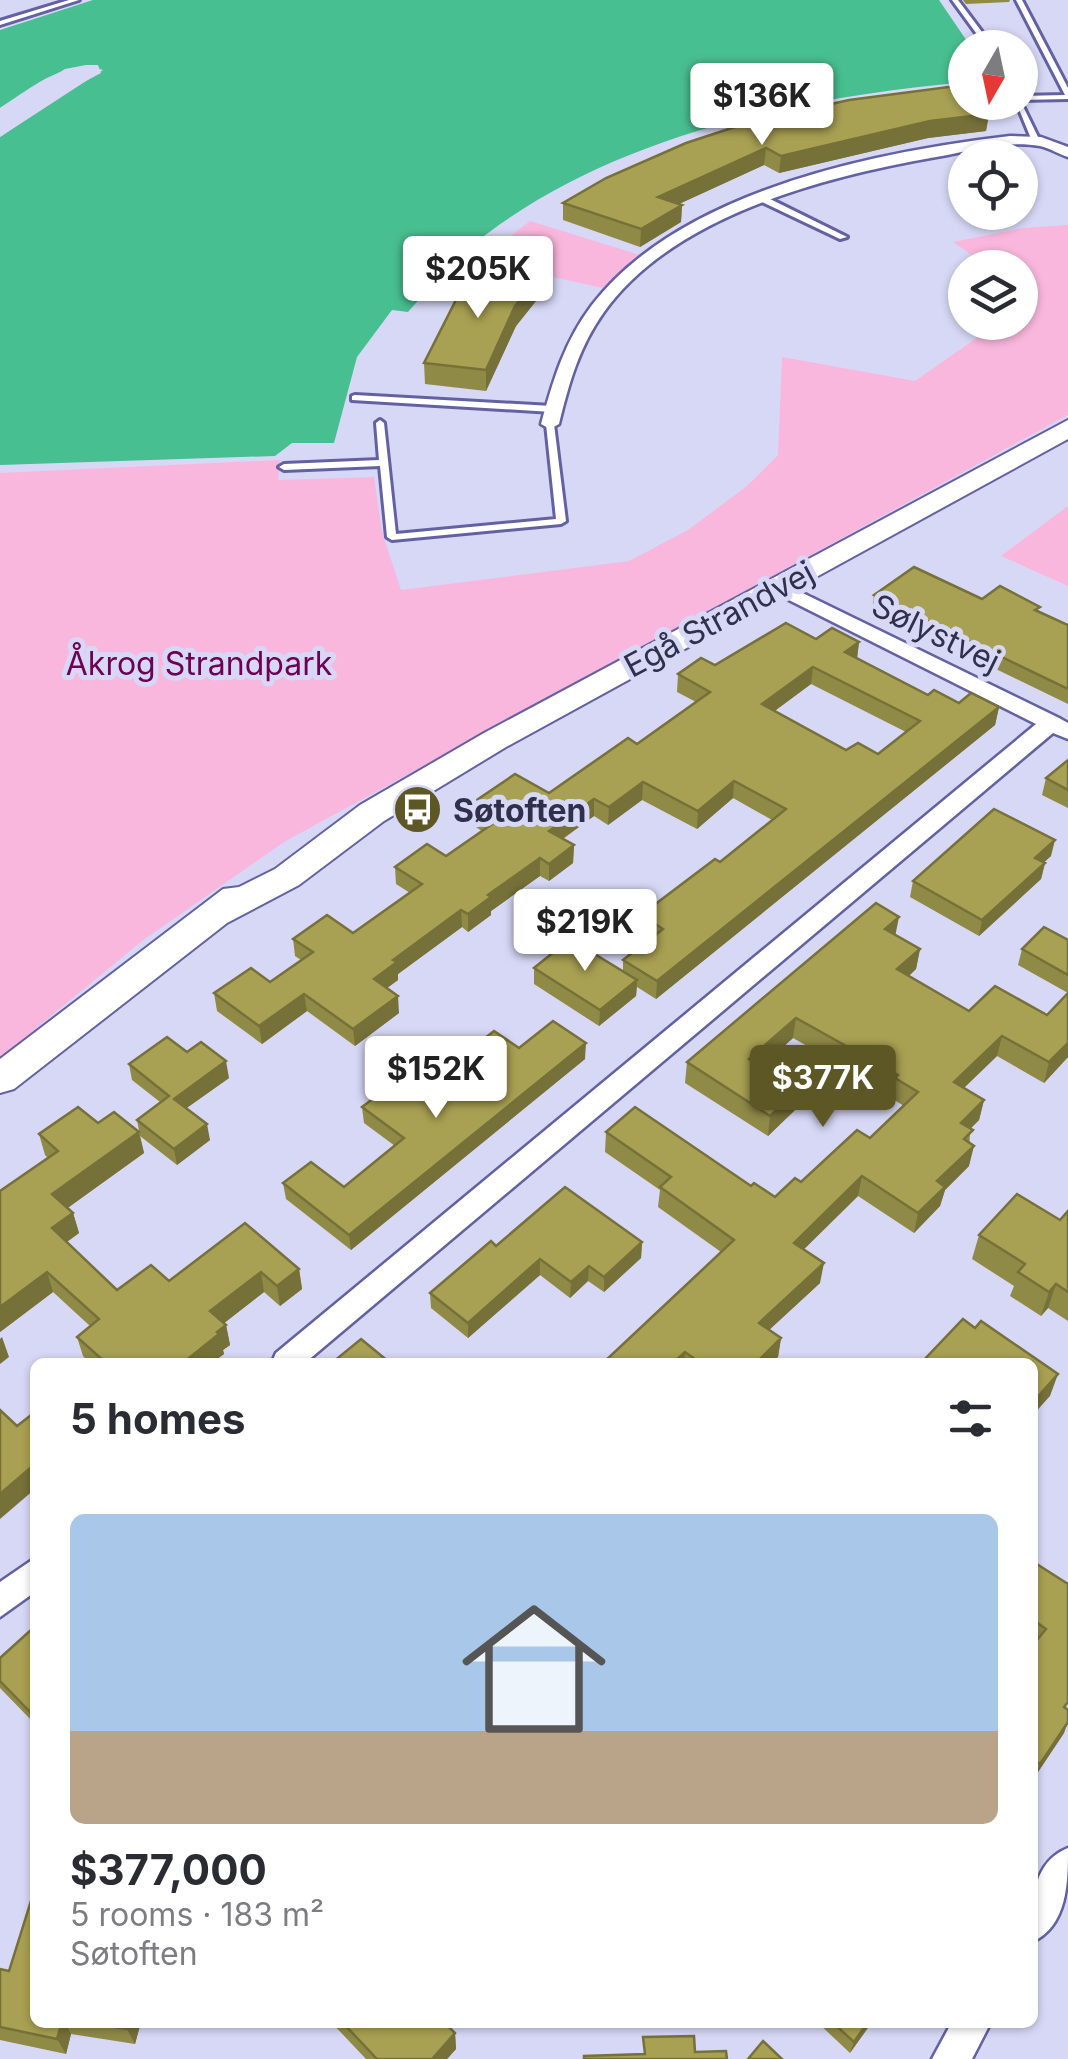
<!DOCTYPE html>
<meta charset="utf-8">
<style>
body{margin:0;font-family:Inter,sans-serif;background:#f2f2f3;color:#2b2b33;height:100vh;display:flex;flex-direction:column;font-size:38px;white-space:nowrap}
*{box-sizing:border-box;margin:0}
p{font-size:32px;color:#7c7c81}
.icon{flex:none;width:55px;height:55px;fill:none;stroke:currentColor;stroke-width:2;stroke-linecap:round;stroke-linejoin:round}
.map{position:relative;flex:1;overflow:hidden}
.details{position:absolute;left:30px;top:1358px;width:1008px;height:670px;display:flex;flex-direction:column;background:#fff;border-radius:15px;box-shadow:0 2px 8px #0004}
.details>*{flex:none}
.needle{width:65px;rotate:189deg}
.buttons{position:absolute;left:948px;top:30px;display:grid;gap:20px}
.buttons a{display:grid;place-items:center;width:90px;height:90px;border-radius:50%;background:#fff;box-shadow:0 2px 8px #0004;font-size:50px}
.price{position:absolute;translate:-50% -85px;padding:0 22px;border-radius:10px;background:#fff;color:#222;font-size:32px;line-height:65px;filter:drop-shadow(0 2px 5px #0008)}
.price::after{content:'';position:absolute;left:50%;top:60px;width:30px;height:22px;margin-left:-15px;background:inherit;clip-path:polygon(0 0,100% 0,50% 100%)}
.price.selected{background:#5c5724;color:#fff}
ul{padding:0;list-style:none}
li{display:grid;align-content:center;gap:20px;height:530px;padding:0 40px}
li+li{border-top:2px solid #e1e1e2}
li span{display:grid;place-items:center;height:310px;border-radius:15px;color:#555}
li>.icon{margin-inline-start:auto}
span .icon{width:180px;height:180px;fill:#fffc;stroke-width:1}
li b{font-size:42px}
h2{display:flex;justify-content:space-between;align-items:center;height:120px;padding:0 40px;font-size:42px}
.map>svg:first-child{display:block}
.green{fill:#f9b7dd}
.water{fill:#48bf90}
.pier{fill:#d7d8f6}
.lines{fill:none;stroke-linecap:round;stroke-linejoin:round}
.lane-casing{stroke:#6361a1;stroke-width:6}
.street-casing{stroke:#6361a1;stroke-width:5}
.secondary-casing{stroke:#6361a1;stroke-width:4}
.lane{fill:#fff;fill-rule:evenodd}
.street{fill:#fff;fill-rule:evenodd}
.secondary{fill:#fff;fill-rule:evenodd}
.wall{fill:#908a47;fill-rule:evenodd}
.shaded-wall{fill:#767039}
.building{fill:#a8a052;stroke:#767039;stroke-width:2.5;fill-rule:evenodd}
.labels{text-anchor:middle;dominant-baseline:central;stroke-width:10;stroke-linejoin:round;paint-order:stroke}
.street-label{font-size:32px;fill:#30304c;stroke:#d7d8f6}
.park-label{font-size:32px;fill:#700052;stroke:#d7d8f6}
.poi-label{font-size:32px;font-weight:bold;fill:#30304c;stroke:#d7d8f6;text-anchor:start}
</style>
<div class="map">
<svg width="1068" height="2059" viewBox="0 0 1068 2059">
<rect width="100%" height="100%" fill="#d7d8f6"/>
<!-- green -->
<g class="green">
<path d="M530,221L640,255L603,288L479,261Z"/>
<path d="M1068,225V415L284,842L142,941L0,1058V473L280,460L278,480L374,477L382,532L401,590L629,561L688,530L747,486L778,455L782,357L915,381L998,323L1020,322V307L1032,298L1020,289V268L989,267L953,242L1023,228Z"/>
<path d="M1068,506V586L1001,556Z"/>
</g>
<!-- water -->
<path class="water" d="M93,0H939L971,47L965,48V82C792,99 611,135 472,245C448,264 429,289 408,312L392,310L357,357L334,443H292L275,456L0,465V137L103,70C65,58 30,89 0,108V30Z"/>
<!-- pier -->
<path class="pier" d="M86,65H98L101,73L65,92L0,137V131L30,109L96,71L67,74L0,113V108L65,69Z"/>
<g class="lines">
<defs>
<g id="lane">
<path d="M69,0H79L0,25V21Z"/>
<path d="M952,0H958L994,48H987Z"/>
<path d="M1016,0H1022L1068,88V99L1020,100V96L1065,95Z"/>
<path d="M1020,100L1040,141L1039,143L1032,141L1016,102H1020Z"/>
<path d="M758,196H764L847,237L840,239L758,200Z"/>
<path d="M355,395L552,406L556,409L552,412L352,400V396Z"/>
<path d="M380,420L384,423L396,534L556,519L546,424L550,421L554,424L566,521L561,524L392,540L387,537L380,466L284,470L279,467L284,464L379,460L376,423Z"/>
</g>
<g id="street">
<path d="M1010,136L1041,137L1068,147V157C1058,154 1050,148 1040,146C1008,140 973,150 942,156C830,175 674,214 604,312C579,347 569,383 559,424L550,429L541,424C553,381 564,342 592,305C680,191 874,152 1010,136Z"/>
<path d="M778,581L1059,718L1068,723V739L1053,733L306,1362H272L276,1353L1036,724L771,591L768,587Z"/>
<path d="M35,1558V1592L0,1617V1582Z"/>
<path d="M1068,1848C1068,1881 1068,1926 1032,1942C1032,1907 1030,1863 1068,1848Z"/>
<path d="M952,2022H991L972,2059H932Z"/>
</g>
<path id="secondary" d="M1068,420V439L506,747L384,821L299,885L227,923L14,1089L0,1093V1059L223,889L239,887L275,869L360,805L484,733Z"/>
</defs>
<!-- lane casing -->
<use href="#lane" class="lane-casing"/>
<!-- street casing -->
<use href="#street" class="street-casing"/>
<!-- secondary casing -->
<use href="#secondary" class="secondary-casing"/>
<!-- lane -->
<use href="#lane" class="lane"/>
<!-- street -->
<use href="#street" class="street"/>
<!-- secondary -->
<use href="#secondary" class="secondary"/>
</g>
<!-- wall -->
<g class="wall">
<path d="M963,0H1010L1009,2L966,4Z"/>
<path d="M989,114L986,131L928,138L779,173L764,165L679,204L682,205L681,222L640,247L563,220V203L686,143Z"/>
<path d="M536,301L516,326L486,391L425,384L424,363Z"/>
<path d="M874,595L982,599L1039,612L1068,625V704L872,609Z"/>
<path d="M816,639L859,642L857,658L928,695L959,703L999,707L995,725L656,999L637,987L636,996L599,1026L534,984V968L623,971V960L650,939L640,932L641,915L720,862L772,820L733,798L697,829L642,800L608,825L594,816L563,839L574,845L573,863L549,881L540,876L491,911V915L468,932L462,927L398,974V980L387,988L399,1013L355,1046L307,1011L262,1044L217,1011L214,993L270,982L301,960L295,956L293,939L353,933L410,893L396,884L395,867L446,856L482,831L469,823L468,806L549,793L637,744L696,702L677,692L678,674ZM811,684L906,732L878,754L846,750L774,711Z"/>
<path d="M1068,760V808L1042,795L1046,778Z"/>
<path d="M1051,856L1044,862L1045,863L1041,879L979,936L910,897L913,881Z"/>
<path d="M895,935L920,949L916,969L909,976L969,1011L1047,1015L1068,993L1018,965L1022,949L1068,940V1057L1044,1083L997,1056L964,1088L984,1100L979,1120L970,1129L969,1166L945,1190L940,1206L914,1233L858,1196L804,1249L820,1283L769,1330L781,1338L778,1357L772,1362H604L721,1252L658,1207L660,1190L605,1152L606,1132L751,1186L775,1197L870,1138L904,1106L891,1098L892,1094L793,1038L761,1067L795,1110L768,1136L685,1083L687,1062Z"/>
<path d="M519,1048L585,1059L351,1250L286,1199L283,1183L344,1187L395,1146L364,1123L362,1107L400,1086L426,1084Z"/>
<path d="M187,1052L229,1078L186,1108L210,1140L177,1165L140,1136L137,1120L160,1102L132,1080L129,1064Z"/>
<path d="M98,1123L139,1132L144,1153L67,1208L73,1213L79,1233L67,1242L117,1290L169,1281L299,1269L302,1289L280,1306L264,1292L224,1323L226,1325L230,1345L223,1350L224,1354L213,1362H89L83,1356L77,1337L90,1326L53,1292L0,1332L48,1158L45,1155L39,1134Z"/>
<path d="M1068,1211V1321L1048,1308L1041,1316L1010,1296L1014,1286L972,1259L979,1235L1060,1220Z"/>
<path d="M642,1242L641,1258L604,1292L588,1281L570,1298L540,1275L468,1338L431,1308L430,1293L496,1246Z"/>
<path d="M1032,1561L1067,1710L1064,1733L1032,1781Z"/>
<path d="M35,1632V1724L0,1688V1658Z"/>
<path d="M0,1969L35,2022H141L135,2044L71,2034L66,2054L0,2040Z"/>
<path d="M331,2022H452L448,2027L455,2033L456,2049L447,2059H366Z"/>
<path d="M817,2022H872L850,2053Z"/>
</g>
<!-- shaded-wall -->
<g class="shaded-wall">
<path d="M989,114L986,131L928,138L779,173L781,156L930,121Z"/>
<path d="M766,148L764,165L657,214L658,197Z"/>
<path d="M682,205L681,222L640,247L641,229Z"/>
<path d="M536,281V301L516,326L486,391V370L515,306Z"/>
<path d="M859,642L857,659L845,652Z"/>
<path d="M813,667L811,684L760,722L762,704Z"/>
<path d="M999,707L995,725L656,999L657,981Z"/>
<path d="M734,781L733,798L697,829L698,811Z"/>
<path d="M643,782L642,800L608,825L609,807Z"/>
<path d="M594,799V816L549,848V831Z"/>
<path d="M1055,840L1051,856L1031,874L1035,858Z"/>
<path d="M574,845L573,863L549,881V864Z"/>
<path d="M540,858V876L491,911V915L468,932V914L488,895Z"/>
<path d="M1045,863L1041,879L979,936L982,920Z"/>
<path d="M461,910L462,927L398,974V980L376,996L374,979L393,960Z"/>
<path d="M899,917L895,937L885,929Z"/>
<path d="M920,949L916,969L893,990L897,969Z"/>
<path d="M637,980L636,996L599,1026L600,1010Z"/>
<path d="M304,994L307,1011L262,1044L259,1026Z"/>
<path d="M398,996L399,1013L355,1046L353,1029Z"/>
<path d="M796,1018L793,1038L746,1080L749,1059Z"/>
<path d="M1002,1036L997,1056L949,1102L954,1082Z"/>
<path d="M586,1043L585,1059L351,1250L349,1235Z"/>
<path d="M1068,1043V1057L1044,1083L1049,1062Z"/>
<path d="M226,1061L229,1078L177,1115L174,1099Z"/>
<path d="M798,1090L795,1110L768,1136L770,1116Z"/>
<path d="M984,1100L979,1120L956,1143L961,1123Z"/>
<path d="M207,1124L210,1140L177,1165L174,1149Z"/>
<path d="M139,1132L144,1153L58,1215L52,1194Z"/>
<path d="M974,1146L969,1166L945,1190L940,1206L914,1233L918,1213L937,1181Z"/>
<path d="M862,1176L858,1196L791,1262L794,1243Z"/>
<path d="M73,1213L79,1233L58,1248L52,1228Z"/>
<path d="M642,1242L641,1258L604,1292V1277Z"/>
<path d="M540,1259V1275L468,1338V1323Z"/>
<path d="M824,1263L820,1283L756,1342L759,1323Z"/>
<path d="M589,1266L588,1281L570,1298L571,1282Z"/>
<path d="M299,1269L302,1289L280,1306L277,1286Z"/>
<path d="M47,1272L53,1292L0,1332V1307Z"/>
<path d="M261,1272L264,1292L214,1331L210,1311Z"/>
<path d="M1056,1284L1048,1308L1041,1316L1049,1292Z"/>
<path d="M226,1325L230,1345L223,1350L224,1354L213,1362H184Z"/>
<path d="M2,1337L9,1357L0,1364V1339Z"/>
<path d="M781,1338L778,1357L772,1362H757Z"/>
<path d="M685,1352L684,1362H674Z"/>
<path d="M1058,1374L1050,1396L1032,1416V1403Z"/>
<path d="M35,1464V1489L0,1519V1494Z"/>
<path d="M1068,1722L1064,1733L1032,1781L1040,1764Z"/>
<path d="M62,2022H65L71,2034L66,2054L57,2039Z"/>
<path d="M129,2022H141L135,2044L127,2029Z"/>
<path d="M868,2022H872L850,2053L854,2042Z"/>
<path d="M455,2033L456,2049L447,2059H432Z"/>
</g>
<!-- building -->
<g class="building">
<path d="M956,86L965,93V102H975L989,114L930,121L781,156L766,148L658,197L682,205L641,229L563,203L606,178L686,143L747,123L849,100Z"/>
<path d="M480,271L536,281L515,306L486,370L424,363L457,298Z"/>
<path d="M914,567L982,599L1000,586L1040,607L1035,610L1068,625V689L874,595Z"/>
<path d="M786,623L816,639L832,628L859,642L845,652L928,695L934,690L959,703L971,693L999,707L657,981L623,960L663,929L641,915L715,859L720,862L786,809L734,781L698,811L643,782L609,807L594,799L549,831L574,845L549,864L540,858L488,895L491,897L468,914L461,910L393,960L397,962L374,979L398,996L353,1029L304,994L259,1026L214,993L251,968L270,982L313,952L293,939L327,915L353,933L422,884L395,867L427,844L446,856L495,822L468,806L515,774L549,793L628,738L637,744L710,692L678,674L701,658L715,665ZM813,667L920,721L878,754L858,743L846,750L762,704Z"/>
<path d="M1068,760V790L1046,778Z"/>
<path d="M994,809L1055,840L1035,858L1045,863L982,920L913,881Z"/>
<path d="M876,903L899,917L885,929L920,949L897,969L969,1011L995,986L1047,1015L1068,993V1043L1049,1062L1002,1036L954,1082L984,1100L961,1123L973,1130L964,1139L974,1146L937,1181L945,1187L918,1213L862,1176L794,1243L824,1263L759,1323L781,1338L757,1362H699L685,1352L674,1362H604L734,1240L660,1187L671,1177L606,1132L635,1107L751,1186L754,1183L775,1197L795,1178L801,1182L857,1130L870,1138L918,1092L895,1078L898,1075L796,1018L749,1059L798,1090L770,1116L687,1062Z"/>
<path d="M1044,927L1068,940V975L1022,949Z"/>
<path d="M570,939L637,980L600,1010L534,968Z"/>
<path d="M553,1021L586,1043L349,1235L283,1183L311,1162L344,1187L404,1138L362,1107L394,1083L400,1086L414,1075L426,1084L494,1031L519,1048Z"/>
<path d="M167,1037L187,1052L201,1042L226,1061L174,1099L207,1124L174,1149L137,1120L169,1096L129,1064Z"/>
<path d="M78,1107L98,1123L114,1112L139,1132L52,1194L73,1213L52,1228L117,1290L151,1265L169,1281L245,1223L299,1269L277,1286L261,1272L210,1311L226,1325L217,1332L219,1334L184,1362H105L77,1337L99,1319L47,1272L0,1307V1191L58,1151L39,1134Z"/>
<path d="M565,1187L642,1242L604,1277L589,1266L571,1282L540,1259L468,1323L430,1293L491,1241L496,1246Z"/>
<path d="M1017,1194L1060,1220L1068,1211V1292L1056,1284L1049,1292L1018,1272L1025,1264L979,1235Z"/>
<path d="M963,1319L975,1328L981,1321L1058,1374L1032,1403V1362H922Z"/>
<path d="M361,1339L389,1362H333Z"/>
<path d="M0,1410L17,1426L35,1412V1464L0,1494Z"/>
<path d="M1032,1561L1068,1584V1702L1064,1707L1068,1710V1722L1040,1764L1032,1759V1646L1046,1629L1032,1619V1612L1035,1609L1032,1607Z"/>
<path d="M32,1629L35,1632V1717L0,1681V1658Z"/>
<path d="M35,1888V2022H62L57,2039L0,2027V1969L9,1971Z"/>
<path d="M86,2022H129L127,2029Z"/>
<path d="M342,2022H444L455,2033L432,2059H377Z"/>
<path d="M832,2022H868L854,2042Z"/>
<path d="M694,2036L695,2052L726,2051L727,2059H584V2056L645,2054L643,2037Z"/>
<path d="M763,2041L782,2059H748Z"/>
</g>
<!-- icons -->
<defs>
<symbol id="bus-disc" viewBox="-11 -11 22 22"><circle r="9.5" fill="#5c5724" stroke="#d7d8f6"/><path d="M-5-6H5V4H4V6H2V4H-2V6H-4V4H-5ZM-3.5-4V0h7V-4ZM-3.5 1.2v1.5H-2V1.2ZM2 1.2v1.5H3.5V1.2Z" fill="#fff"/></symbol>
</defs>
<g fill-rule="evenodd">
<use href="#bus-disc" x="390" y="782" width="55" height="55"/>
</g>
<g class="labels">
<!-- street labels -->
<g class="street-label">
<text transform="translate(719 619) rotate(-28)">Egå Strandvej</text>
<text transform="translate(936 633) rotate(26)">Sølystvej</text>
</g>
<!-- park labels -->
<g class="park-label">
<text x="199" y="663">Åkrog Strandpark</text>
</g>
<!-- poi labels -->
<g class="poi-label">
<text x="453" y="810">Søtoften</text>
</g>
</g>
</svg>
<div class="buttons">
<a><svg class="needle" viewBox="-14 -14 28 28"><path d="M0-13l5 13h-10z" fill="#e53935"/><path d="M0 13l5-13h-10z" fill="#7c7c81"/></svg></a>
<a><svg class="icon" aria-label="locate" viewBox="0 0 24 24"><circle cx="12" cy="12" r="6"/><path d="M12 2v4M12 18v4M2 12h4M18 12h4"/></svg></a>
<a><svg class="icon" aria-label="layers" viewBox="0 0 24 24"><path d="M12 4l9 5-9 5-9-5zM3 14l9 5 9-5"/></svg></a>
</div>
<b class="price" style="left:762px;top:148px">$136K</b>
<b class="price" style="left:478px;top:321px">$205K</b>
<b class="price" style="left:585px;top:974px">$219K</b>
<b class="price" style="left:436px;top:1121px">$152K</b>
<b class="price selected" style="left:823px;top:1130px">$377K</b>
<section class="details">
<h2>5 homes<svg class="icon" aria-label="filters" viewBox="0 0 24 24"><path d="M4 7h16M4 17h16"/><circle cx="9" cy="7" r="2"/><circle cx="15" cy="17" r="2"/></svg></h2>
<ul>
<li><span style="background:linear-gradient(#a9c7e8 70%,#b9a48a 0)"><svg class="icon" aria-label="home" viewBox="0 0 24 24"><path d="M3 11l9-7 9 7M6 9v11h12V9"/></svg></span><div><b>$377,000</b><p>5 rooms · 183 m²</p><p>Søtoften</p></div></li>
</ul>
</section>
</div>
